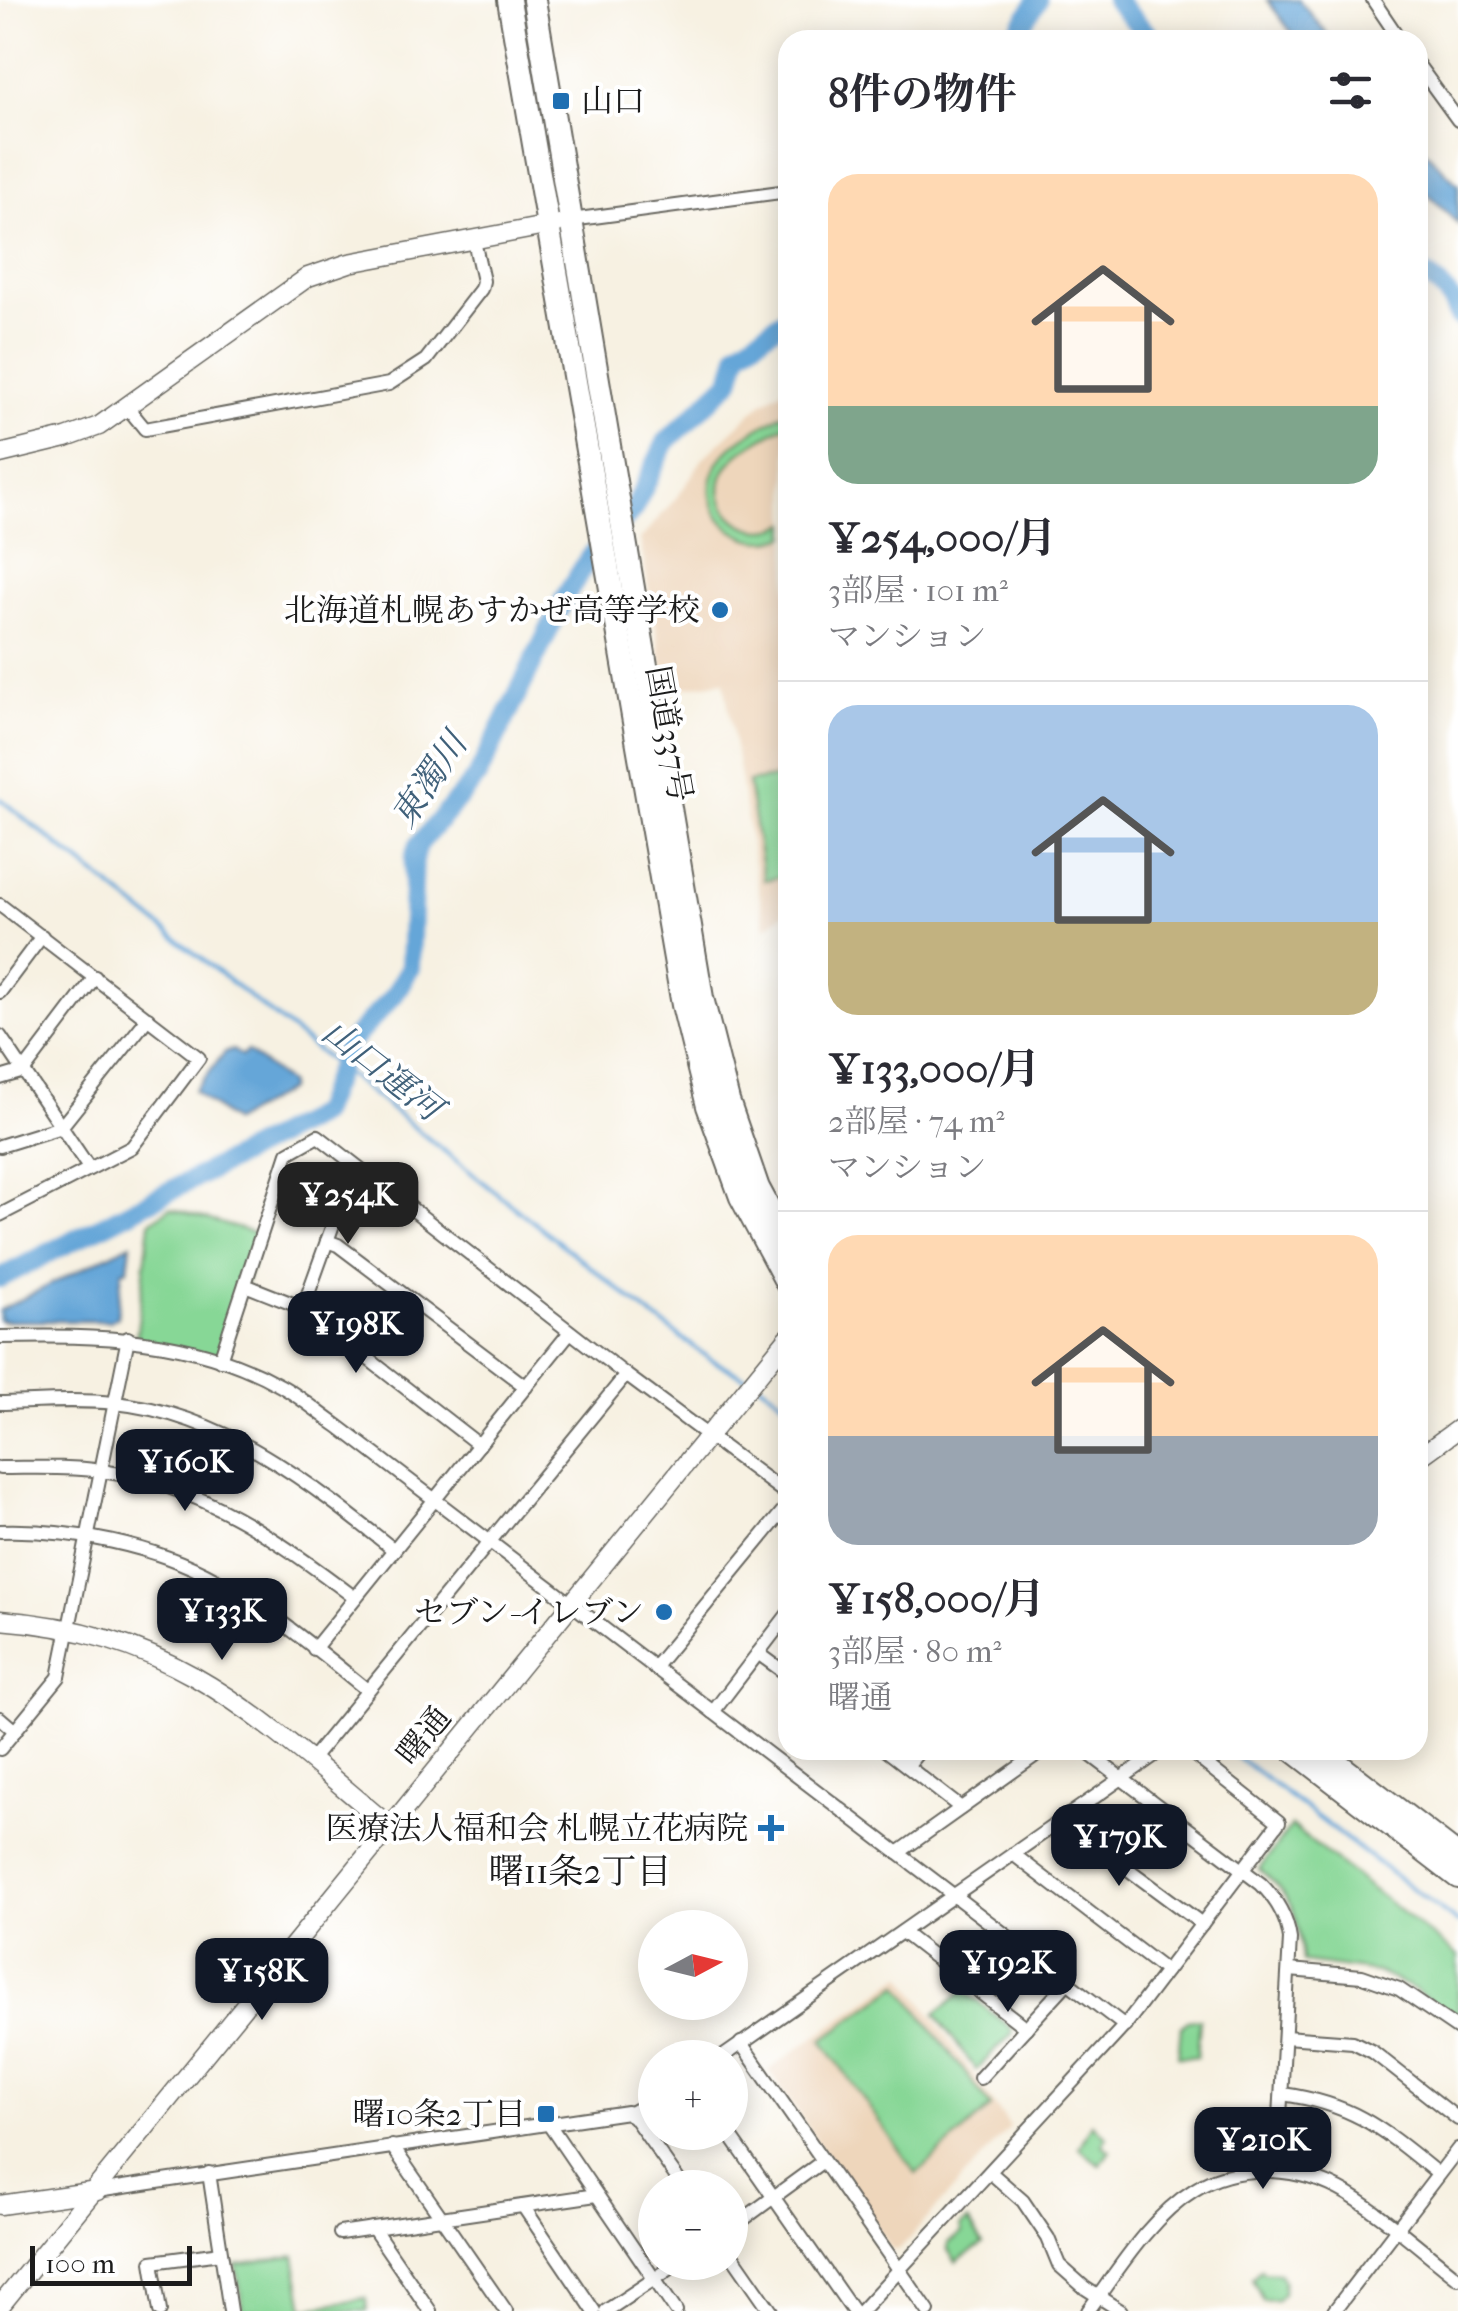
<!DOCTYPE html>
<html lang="ja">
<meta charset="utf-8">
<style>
body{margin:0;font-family:"IM FELL French Canon","Noto Serif JP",serif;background:#f7f7f7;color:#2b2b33;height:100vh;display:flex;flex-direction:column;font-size:38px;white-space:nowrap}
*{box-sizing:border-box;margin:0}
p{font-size:32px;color:#7c7c81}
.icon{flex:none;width:55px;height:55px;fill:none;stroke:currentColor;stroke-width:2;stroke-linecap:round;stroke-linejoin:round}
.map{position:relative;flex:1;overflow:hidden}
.side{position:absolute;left:778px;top:30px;width:650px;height:1730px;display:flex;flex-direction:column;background:#fff;border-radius:30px;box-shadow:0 5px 25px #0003}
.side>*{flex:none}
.needle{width:65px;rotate:83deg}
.controls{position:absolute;left:638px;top:1910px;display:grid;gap:20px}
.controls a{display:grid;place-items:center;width:110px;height:110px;border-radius:50%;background:#fff;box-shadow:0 5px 25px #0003;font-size:50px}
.scale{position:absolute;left:30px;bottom:25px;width:162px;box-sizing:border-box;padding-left:10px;border:5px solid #1c1c1c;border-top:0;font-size:28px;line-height:35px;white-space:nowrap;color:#1c1c1c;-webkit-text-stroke:8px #fff;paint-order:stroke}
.price{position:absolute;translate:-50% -85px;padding:0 22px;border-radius:20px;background:#111827;color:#fff;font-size:32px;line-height:65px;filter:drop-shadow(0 2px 5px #0008)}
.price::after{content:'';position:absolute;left:50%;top:60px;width:30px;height:22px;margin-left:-15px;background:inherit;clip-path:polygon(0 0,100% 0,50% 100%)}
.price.current{background:#222;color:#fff}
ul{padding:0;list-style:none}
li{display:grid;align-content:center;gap:20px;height:530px;padding:0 50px}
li+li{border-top:2px solid #e1e1e2}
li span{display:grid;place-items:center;height:310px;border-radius:30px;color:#555}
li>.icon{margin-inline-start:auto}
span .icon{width:180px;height:180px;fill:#fffc;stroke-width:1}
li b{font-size:42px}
h2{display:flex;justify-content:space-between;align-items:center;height:120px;padding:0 50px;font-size:42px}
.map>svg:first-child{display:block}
.built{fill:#eed6bb}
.green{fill:#87d796;stroke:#527a59;stroke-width:2.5}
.water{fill:#65a6d8;stroke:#40617a;stroke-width:2.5}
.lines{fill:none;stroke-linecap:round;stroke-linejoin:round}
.stream{stroke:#65a6d8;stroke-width:4}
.river{stroke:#65a6d8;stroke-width:20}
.street-casing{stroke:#696761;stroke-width:16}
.secondary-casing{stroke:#696761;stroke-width:21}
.highway-casing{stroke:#696761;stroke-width:26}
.street{stroke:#fff;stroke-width:12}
.secondary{stroke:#fff;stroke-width:18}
.highway{stroke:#fff;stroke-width:22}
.poi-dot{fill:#1f6fb2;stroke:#fff;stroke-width:4}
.labels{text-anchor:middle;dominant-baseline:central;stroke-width:8;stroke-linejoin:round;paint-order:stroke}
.poi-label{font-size:32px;fill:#1c1c1c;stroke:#fff;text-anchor:end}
.street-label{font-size:32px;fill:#1c1c1c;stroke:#fff}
.water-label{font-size:35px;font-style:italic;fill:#40617a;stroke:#fff}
.neighbourhood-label{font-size:35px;fill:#1c1c1c;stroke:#fff}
</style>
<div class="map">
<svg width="1458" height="2311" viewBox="0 0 1458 2311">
<rect width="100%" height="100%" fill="#fff"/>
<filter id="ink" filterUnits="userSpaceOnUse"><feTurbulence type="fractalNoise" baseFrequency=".01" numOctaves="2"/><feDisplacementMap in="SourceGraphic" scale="20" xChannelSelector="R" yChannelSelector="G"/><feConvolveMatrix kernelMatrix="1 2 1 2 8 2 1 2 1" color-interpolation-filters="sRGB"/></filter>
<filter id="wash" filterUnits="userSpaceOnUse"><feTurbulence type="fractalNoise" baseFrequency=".0048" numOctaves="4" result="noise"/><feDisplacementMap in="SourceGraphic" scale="40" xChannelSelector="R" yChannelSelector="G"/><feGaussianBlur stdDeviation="2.25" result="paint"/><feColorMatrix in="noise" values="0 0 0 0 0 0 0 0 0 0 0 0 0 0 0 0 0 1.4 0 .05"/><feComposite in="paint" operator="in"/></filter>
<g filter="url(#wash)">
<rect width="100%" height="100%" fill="#f7f1e2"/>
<!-- built -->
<g class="built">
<path d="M787,387L788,910L765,928L724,681L667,690L640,540L681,492L703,458L763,402Z"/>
<path d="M903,1975L1010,2127L899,2250H892L768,2070Z"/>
</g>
<!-- green -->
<g class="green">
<path d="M787,411V424C769,435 742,447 729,464C700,504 749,547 787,523V536C742,556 691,510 718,463C731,440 766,425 787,411Z"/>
<path d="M787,776V876L764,880L748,782Z"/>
<path d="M170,1208L261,1235L220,1360L136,1339L150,1222Z"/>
<path d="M1291,1826L1458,1956V2023L1414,1989L1377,1972L1303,1962C1299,1917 1294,1899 1259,1869Z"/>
<path d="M899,1985L991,2107L916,2174L822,2040Z"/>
<path d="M964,1991L1011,2028L1012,2034L976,2070L935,2014Z"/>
<path d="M1200,2019L1197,2057L1178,2056L1181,2027L1188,2021Z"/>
<path d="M1092,2124L1107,2137L1102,2145L1110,2151L1100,2165L1079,2148Z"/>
<path d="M968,2221L983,2244L956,2262L948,2250V2243L962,2233L960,2227Z"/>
<path d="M295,2256L304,2308L366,2298L367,2311H243L236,2265Z"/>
<path d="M1261,2269L1263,2272L1279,2273L1284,2281L1283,2294L1277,2300L1263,2301L1252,2278Z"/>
</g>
<!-- water -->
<g class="water">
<path d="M1267,0H1299L1332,40H1297Z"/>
<path d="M1418,144L1458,184V224L1418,184Z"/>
<path d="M233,1050L242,1056L247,1051L289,1084L288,1090L233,1122L194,1091L225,1052Z"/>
<path d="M131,1244L128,1269L122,1271L117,1316L110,1321H0V1310Z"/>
</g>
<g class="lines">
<!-- stream -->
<g class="stream">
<path d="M0,799L647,1312L710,1359L747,1378"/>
<path d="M760,1384L788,1405"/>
<path d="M1228,1750L1458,1923"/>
</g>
<!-- river -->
<g class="river">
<path d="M1115,0L1153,40"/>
<path d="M1012,40L1038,0"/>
<path d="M1418,272C1438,281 1452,295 1458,317"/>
<path d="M0,1278L320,1114L347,1046L394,995L410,968L414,858L418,845L477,777L566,595L589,558L633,510L666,442L731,380L739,351L788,317"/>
</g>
</g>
</g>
<g filter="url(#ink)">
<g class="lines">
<defs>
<g id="street">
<path d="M1373,0L1400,40"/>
<path d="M1418,65L1458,120"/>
<path d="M571,220L788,191"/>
<path d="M127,407L145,429L389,384L426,360L481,289L483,281L474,241"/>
<path d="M0,905L199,1058L132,1147L0,1215"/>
<path d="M0,992L42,936"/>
<path d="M0,1036L89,1168"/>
<path d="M0,1078L24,1071L95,977"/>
<path d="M0,1146L61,1127L148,1018"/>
<path d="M327,1241L338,1245L526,1387"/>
<path d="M245,1285L303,1308L479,1445"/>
<path d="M303,1308L339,1208L366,1173"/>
<path d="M0,1337C97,1335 194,1336 281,1386C301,1397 319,1413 338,1426L1125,2026"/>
<path d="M220,1360L288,1153L318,1136L626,1375L788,1495"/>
<path d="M0,1403C38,1402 77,1399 115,1403C224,1414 312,1484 394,1550"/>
<path d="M0,1468C33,1468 68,1466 101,1471C200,1484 278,1539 355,1598"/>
<path d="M0,1531C72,1529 154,1545 217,1580C270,1610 320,1652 367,1690"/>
<path d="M314,1649L570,1332"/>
<path d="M758,1653L788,1675"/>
<path d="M654,1668L788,1505"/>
<path d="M713,1712L788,1614"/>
<path d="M0,1718L15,1731"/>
<path d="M0,1749L59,1677L128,1338"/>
<path d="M886,1750L961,1808"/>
<path d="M1084,1750L1261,1884C1276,1899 1287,1918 1290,1939L1277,2170"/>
<path d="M311,1760L626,1375"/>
<path d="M907,1766L920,1750"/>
<path d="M1062,1820L1202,1924"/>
<path d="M898,1853L1043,1750"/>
<path d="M1013,1854L1166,1971"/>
<path d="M902,1932L1026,2028"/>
<path d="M1289,1970L1362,1976L1399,1989L1458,2029"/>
<path d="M1285,2037L1353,2042L1373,2052L1458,2119"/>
<path d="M741,2043L928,2311"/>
<path d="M721,2058L1162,1750"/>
<path d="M980,2078L1068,1982"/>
<path d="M1282,2094C1355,2104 1382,2129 1438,2174"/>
<path d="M629,2114L655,2099"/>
<path d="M548,2123L676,2311"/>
<path d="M728,2132L853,2311"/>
<path d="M392,2146L506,2311"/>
<path d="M990,2172L1023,2201L1048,2238L1059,2265L1085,2288L1121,2311"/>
<path d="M209,2173L230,2311"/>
<path d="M97,2191L627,2112L634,2117L684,2188"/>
<path d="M523,2206L594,2311"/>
<path d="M373,2228L430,2311"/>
<path d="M730,2229L823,2161"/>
<path d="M340,2233L596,2195"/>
<path d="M730,2252L771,2311"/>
<path d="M160,2311L152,2262L221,2253"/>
<path d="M606,2311L680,2262"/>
<path d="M861,2311L1126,2024L1279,1822L1188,1750"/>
<path d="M1088,2311C1118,2270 1150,2217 1194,2190C1240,2161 1302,2167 1348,2194C1386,2217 1422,2250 1458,2278"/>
<path d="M1334,2311L1458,2149"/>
</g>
<g id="secondary">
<path d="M0,454L66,438L99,426L308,277L349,263L556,224"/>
<path d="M1418,1458L1458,1429"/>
<path d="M0,1620C177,1633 260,1718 389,1826"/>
<path d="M0,2205L97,2191"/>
<path d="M0,2306L788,1338"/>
</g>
<g id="highway">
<path d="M509,0L683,1005L708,1106L741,1197L788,1285"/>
<path d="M534,0L702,998L728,1101L758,1188L788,1244"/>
<path d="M1293,1750L1458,1877"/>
<path d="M1320,1750L1458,1856"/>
</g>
</defs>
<!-- street casing -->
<use href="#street" class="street-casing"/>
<!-- secondary casing -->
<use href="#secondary" class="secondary-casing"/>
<!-- highway casing -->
<use href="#highway" class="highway-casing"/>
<!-- street -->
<use href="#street" class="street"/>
<!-- secondary -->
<use href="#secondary" class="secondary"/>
<!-- highway -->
<use href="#highway" class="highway"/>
</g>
</g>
<!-- markers -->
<g class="poi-dot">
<rect x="551" y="91" width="20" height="20" rx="5"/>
<circle cx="720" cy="610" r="10"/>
<circle cx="664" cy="1612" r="10"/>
<path d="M766 1813h10v10h10v10h-10v10h-10v-10h-10v-10h10z"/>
<rect x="536" y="2104" width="20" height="20" rx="5"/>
</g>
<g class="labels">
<!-- poi labels -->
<g class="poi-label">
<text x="581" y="101" text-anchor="start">山口</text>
<text x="700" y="610">北海道札幌あすかぜ高等学校</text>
<text x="644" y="1612">セブン-イレブン</text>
<text x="748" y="1828">医療法人福和会 札幌立花病院</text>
<text x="526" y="2114">曙10条2丁目</text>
</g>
<!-- street labels -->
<g class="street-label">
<text transform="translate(669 734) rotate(80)">国道337号</text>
<text transform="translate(424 1736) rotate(-51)">曙通</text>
</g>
<!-- water labels -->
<g class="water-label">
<text transform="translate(429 780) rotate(-56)">東濁川</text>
<text transform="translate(382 1070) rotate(38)">山口運河</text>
</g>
<!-- neighbourhood labels -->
<g class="neighbourhood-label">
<text x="580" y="1871">曙11条2丁目</text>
</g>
</g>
</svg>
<div class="controls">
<a><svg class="needle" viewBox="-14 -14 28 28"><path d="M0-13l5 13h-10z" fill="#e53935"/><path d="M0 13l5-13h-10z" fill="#7c7c81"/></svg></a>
<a>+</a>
<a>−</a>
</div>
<div class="scale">100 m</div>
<b class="price current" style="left:348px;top:1247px">¥254K</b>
<b class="price" style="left:356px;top:1376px">¥198K</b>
<b class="price" style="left:185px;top:1514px">¥160K</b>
<b class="price" style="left:222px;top:1663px">¥133K</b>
<b class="price" style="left:1119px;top:1889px">¥179K</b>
<b class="price" style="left:1008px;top:2015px">¥192K</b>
<b class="price" style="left:262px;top:2023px">¥158K</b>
<b class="price" style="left:1263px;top:2192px">¥210K</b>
<section class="side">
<h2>8件の物件<svg class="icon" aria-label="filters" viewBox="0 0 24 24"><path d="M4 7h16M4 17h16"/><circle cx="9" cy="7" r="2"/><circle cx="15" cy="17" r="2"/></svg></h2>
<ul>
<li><span style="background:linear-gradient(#ffd9b3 75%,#7fa58c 0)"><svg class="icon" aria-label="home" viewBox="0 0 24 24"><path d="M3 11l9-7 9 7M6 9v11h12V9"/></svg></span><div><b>¥254,000/月</b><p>3部屋 · 101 m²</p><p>マンション</p></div></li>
<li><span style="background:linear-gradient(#a9c7e8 70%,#c2b280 0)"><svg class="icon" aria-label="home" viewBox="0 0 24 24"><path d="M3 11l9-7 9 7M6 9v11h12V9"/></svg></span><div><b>¥133,000/月</b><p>2部屋 · 74 m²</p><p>マンション</p></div></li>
<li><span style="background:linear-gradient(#ffd9b3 65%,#9aa5b1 0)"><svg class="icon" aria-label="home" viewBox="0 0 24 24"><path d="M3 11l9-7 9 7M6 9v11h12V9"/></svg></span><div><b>¥158,000/月</b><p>3部屋 · 80 m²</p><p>曙通</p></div></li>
</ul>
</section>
</div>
